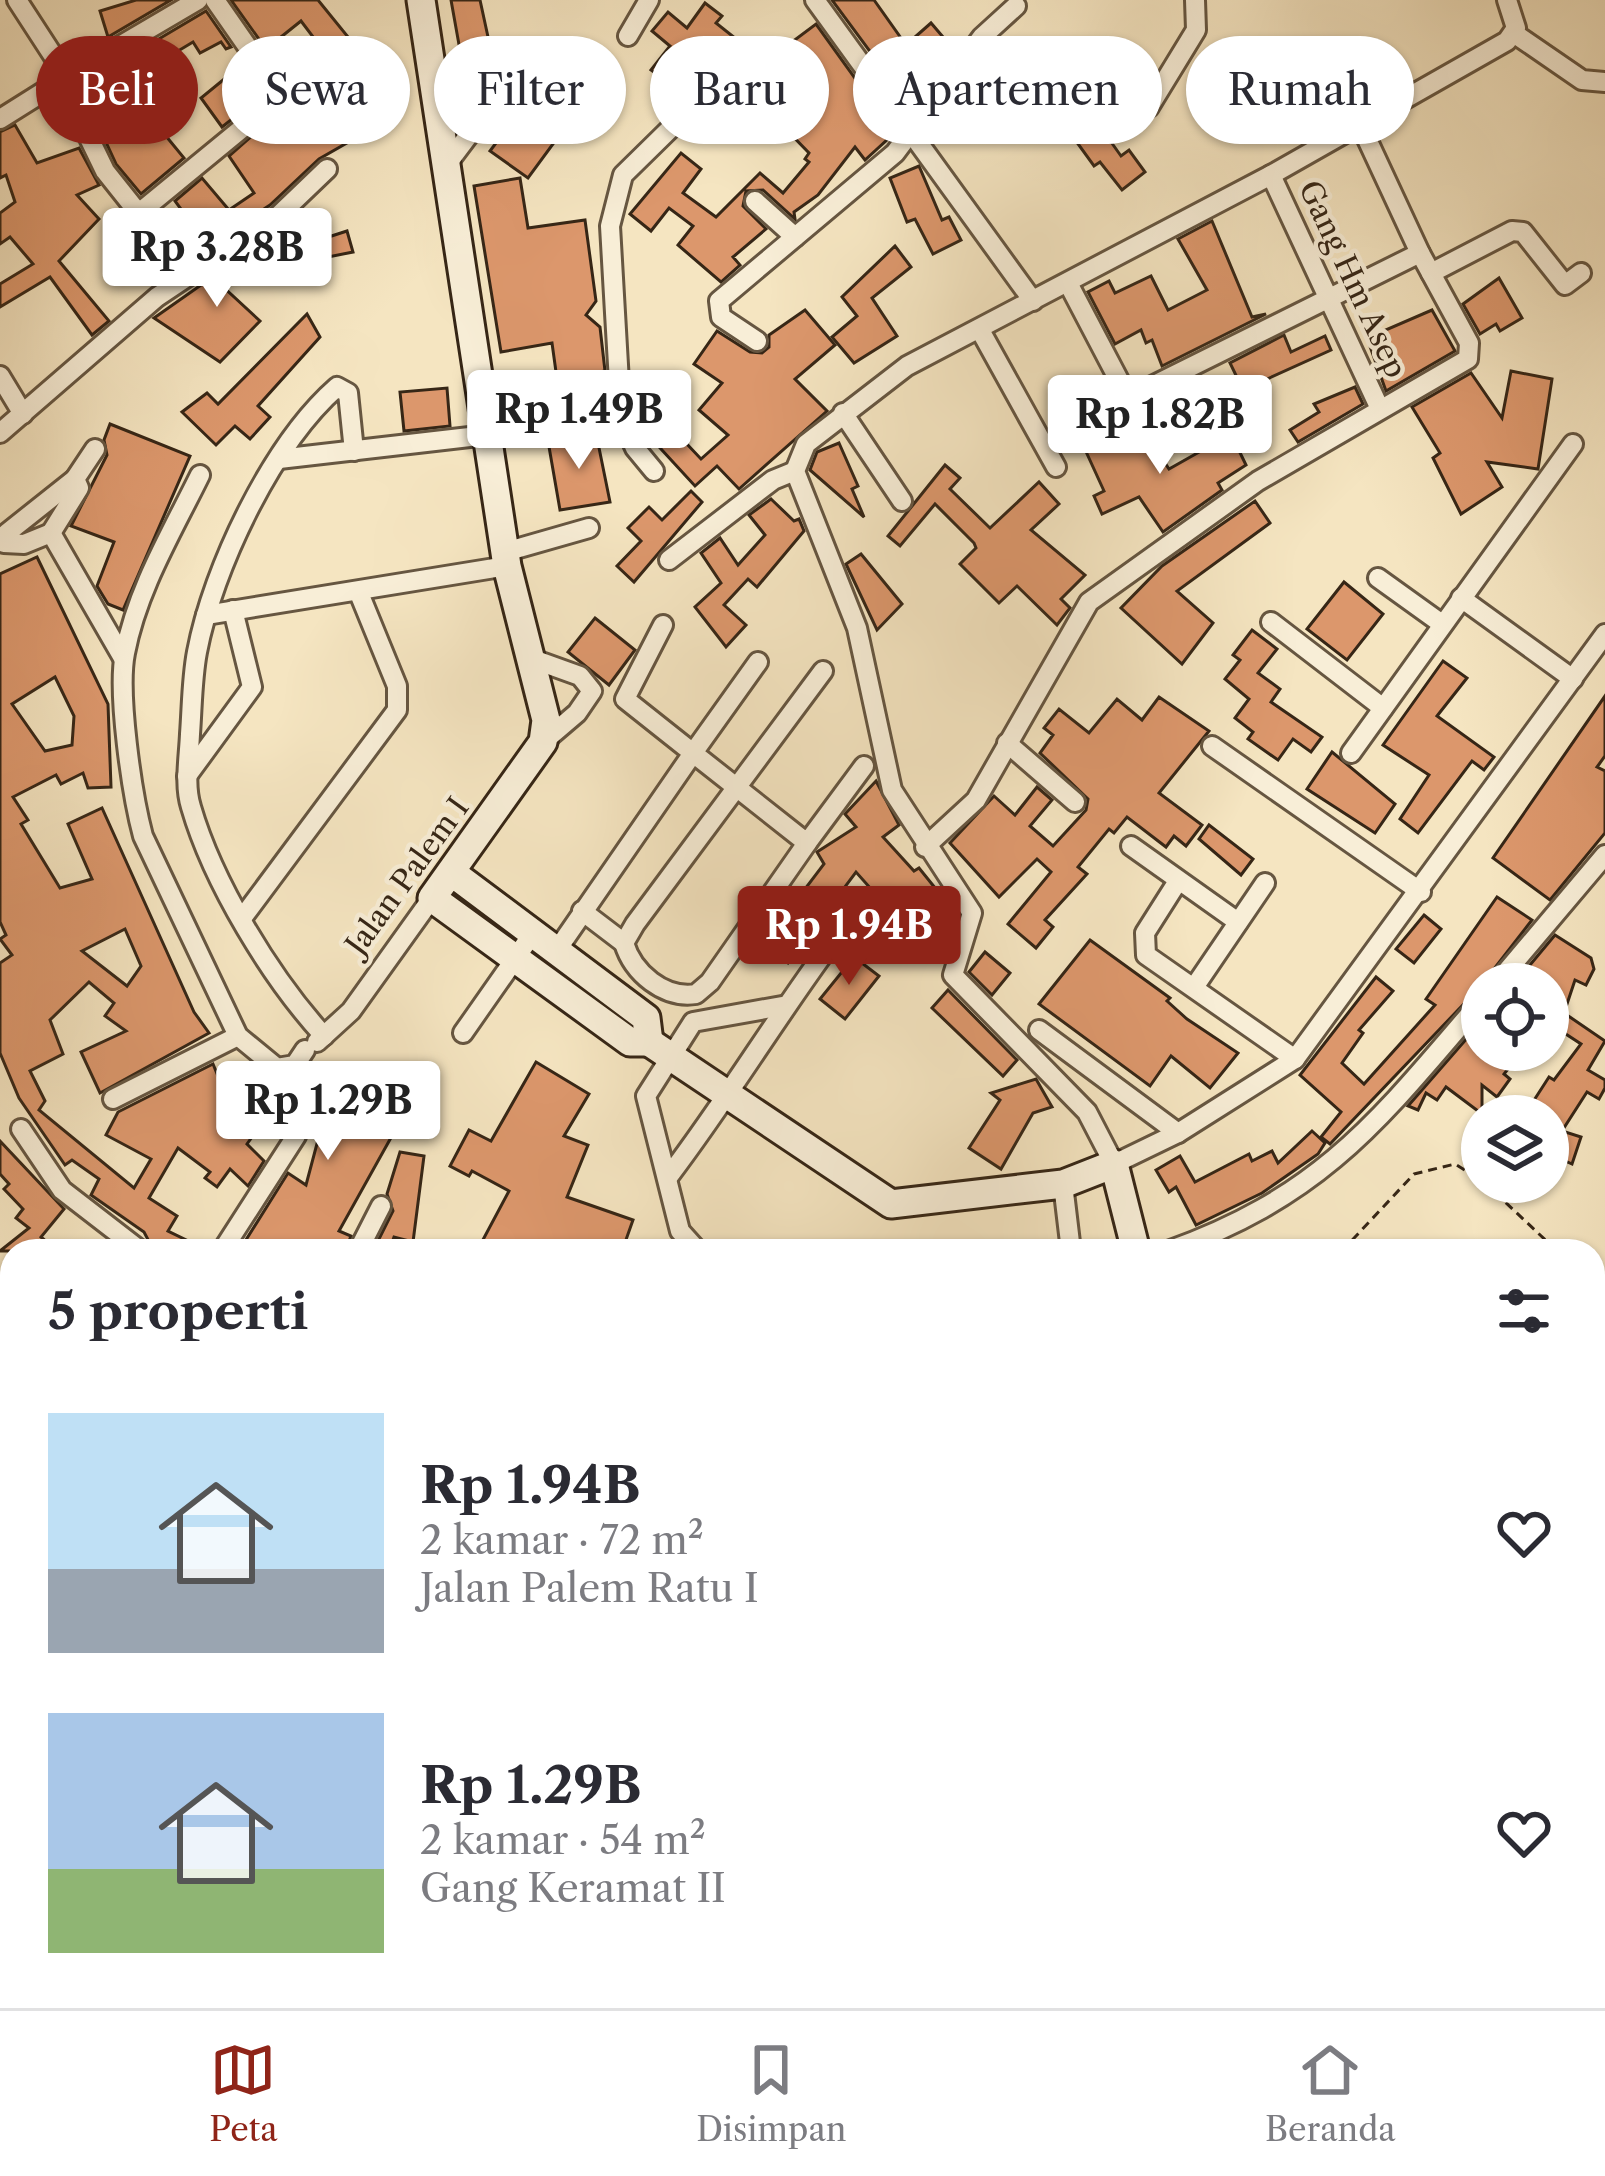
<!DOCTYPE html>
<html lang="id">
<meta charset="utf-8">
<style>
body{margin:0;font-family:"Libre Caslon Text",serif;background:#f7f7f7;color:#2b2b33;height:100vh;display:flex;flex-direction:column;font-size:45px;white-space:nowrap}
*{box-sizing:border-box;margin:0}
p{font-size:39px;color:#7c7c81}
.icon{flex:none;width:66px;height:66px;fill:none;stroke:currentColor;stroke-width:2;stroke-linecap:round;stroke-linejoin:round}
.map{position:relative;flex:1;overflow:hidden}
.drawer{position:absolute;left:0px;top:1239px;width:1605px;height:771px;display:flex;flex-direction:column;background:#fff;border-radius:36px 36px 0 0;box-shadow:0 3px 9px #0004}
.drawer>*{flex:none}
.banner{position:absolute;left:36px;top:36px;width:1533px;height:108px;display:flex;gap:24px}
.controls{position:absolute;left:1461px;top:963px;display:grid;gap:24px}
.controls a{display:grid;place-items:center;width:108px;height:108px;border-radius:50%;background:#fff;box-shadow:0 3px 9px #0004;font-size:60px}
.price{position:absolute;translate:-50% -102px;padding:0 27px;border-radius:12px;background:#fff;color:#222;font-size:39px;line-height:78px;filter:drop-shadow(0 3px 6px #0008)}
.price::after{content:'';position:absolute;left:50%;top:72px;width:36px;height:27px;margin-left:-18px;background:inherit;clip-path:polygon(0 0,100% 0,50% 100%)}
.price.on{background:#8f2418;color:#fff}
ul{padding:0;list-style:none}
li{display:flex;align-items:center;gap:36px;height:300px;padding:0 48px}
li span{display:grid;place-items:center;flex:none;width:336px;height:240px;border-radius:0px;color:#555}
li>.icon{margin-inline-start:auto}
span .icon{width:144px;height:144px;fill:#fffc;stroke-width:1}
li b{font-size:51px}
h2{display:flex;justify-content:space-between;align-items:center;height:144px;padding:0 48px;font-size:51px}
.pill{padding:0 42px;border-radius:54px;background:#fff;box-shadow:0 3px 9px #0004;font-size:42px;line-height:108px}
.pill.on{background:#8f2418;color:#fff}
.tab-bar{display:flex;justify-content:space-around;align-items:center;height:168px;border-top:3px solid #e1e1e2;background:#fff;font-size:33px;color:#7c7c81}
.tab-bar a{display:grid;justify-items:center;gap:6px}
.tab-bar .on{color:#8f2418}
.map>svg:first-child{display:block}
.building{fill:#dc976c;stroke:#362616;stroke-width:3;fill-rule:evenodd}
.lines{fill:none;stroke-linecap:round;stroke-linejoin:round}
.lane-casing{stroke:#665641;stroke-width:15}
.street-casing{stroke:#665641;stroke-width:24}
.secondary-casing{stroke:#362616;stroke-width:33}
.highway-casing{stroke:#362616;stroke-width:39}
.path{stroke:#362616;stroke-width:3;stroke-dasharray:9 6;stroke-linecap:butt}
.lane{stroke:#f8eed7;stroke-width:9}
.street{stroke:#f8eed7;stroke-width:18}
.secondary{stroke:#f8eed7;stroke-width:27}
.highway{stroke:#f5e5c1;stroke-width:33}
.labels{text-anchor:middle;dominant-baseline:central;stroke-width:9;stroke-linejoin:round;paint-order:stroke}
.street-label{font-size:30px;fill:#362616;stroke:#f8eed7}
</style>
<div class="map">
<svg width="1605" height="2008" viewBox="0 0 1605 2008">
<rect width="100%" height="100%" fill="#f5e5c1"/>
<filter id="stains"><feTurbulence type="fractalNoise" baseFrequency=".00167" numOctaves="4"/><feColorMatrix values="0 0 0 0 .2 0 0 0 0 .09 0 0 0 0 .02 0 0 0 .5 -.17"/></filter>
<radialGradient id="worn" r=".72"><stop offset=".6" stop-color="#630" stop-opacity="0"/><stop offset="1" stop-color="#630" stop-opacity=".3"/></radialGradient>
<!-- building -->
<g class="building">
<path d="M136,0H171L108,37L100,11Z"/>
<path d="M231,0H318L352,42L371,46L367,64L345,60L324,79L306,60L320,46L301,21L266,49Z"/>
<path d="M451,0H480L493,60L463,67Z"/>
<path d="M832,0H874L906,45L931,23L955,51L911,107Z"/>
<path d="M705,3L722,16L716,23L774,69L730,127L651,70L670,46L652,31L668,12L687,28Z"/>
<path d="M206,11L231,47L226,49L221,42L200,53L193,42L168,57L173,67L110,99L98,75Z"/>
<path d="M816,24L875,106L870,111L889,138L865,160L855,147L818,195L794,212L795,219L763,190L746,191L743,206L766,229L733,257L740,265L721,282L678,245L693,226L669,208L651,231L630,214L681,153L701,169L683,193L716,217L760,173L783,193L809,162L805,159L809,153L776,119L792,103L772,81L802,54L792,42Z"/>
<path d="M1003,73L1042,120L1023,134L983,95Z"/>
<path d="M228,76L250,105L222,127L201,98Z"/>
<path d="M318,78L330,92L321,100L352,140L319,159L270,205L192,257L181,245L197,231L175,201L202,178L229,210L254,193L229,156Z"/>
<path d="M538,87L575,114L528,178L490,151Z"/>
<path d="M1082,101L1121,156L1129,150L1145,172L1122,190L1100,162L1094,166L1060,119Z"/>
<path d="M111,111L127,130L147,113L184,158L141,194L116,164L97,123Z"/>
<path d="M15,125L37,163L79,148L99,185L77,195L99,219L59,261L109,321L92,335L50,277L0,307V284L33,264L10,237L0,244V213L15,202L6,175L0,178V132Z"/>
<path d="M919,166L942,220L949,217L961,240L933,254L915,219L907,222L890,178Z"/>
<path d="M520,178L528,228L585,220L596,301L586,315L600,327L605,371L557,379L552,343L501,352L474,186Z"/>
<path d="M1212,221L1252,317L1266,314L1162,366L1152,340L1146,343L1141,330L1115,344L1088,292L1109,281L1115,293L1151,276L1168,310L1207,290L1178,239Z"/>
<path d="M311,226L316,241L347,231L353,252L303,262L293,232Z"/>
<path d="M282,236L286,244L219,283L260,321L220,362L154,318L258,245Z"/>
<path d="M895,246L911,267L872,298L897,336L854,363L832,337L857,316L842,297Z"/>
<path d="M1499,278L1522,318L1500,331L1496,324L1480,334L1463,304Z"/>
<path d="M805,310L835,345L795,379L827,411L739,489L717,466L695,486L639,425L655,410L701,459L728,435L699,410L722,383L694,364L717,331L750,352L762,353L769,347V335Z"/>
<path d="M1432,310L1455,351L1386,391L1367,338Z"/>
<path d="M307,314L320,337L258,406L270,417L250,439L235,426L216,445L182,412L207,393L218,404Z"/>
<path d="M1284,335L1291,352L1325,336L1331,350L1243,390L1230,363Z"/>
<path d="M1511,371L1552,379L1538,469L1487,462L1502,487L1461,514L1433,458L1440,453L1412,407L1471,373L1502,418Z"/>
<path d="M1355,387L1363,404L1298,442L1290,430L1319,412L1314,404Z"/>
<path d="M447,388L450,426L404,431L400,392Z"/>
<path d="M110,424L190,456L123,610L108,604L97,586L114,542L71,526L107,455L104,440Z"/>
<path d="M596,433L610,502L560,510L548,441Z"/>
<path d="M1231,434L1246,465L1218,483L1222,490L1163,532L1139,497L1102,514L1094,496L1104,491L1083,445L1104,435L1109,447L1133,436L1150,440L1169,469Z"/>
<path d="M839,443L858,486L852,489L864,517L810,470L817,452Z"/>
<path d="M945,465L960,478L950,489L990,528L1039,482L1059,504L1031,530L1085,575L1061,599L1070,608L1057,625L1017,586L999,603L960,564L976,548L974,543L935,504L900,546L888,536Z"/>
<path d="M691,491L702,502L634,582L617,566L641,541L628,528L649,507L662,520Z"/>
<path d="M771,499L794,521L799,519L804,531L757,587L748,579L724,605L746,625L726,647L695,607L721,583L701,553L720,538L738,565L765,535L749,515Z"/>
<path d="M1255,501L1270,523L1177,591L1213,623L1182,664L1121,608L1162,566Z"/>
<path d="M861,554L902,604L877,630L846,564Z"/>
<path d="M37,557L108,704L111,787L88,788L83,773L61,784L56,775L13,797L28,820L21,824L60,888L92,879L68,824L102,808L194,1012L209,1033L100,1093L81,1052L126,1031L105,1016L114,1003L89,982L50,1020L63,1054L30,1071L45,1101L39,1110L134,1188L151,1159L106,1135L118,1112L213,1064L218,1076L269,1113L247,1144L264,1161L248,1186L230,1169L217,1187L205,1178L210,1172L178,1148L149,1198L177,1216L168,1231L209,1251H154L144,1232L91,1195L99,1179L72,1160L65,1165L19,1098L0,1053V963L12,955L0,939L6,935L0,922V574ZM55,677L74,716L72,745L45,751L12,704ZM125,929L141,966L127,986L82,951Z"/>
<path d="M1344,582L1383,614L1347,660L1307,629Z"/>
<path d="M595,618L635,650L609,685L568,652Z"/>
<path d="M1252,630L1277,649L1258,673L1280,689L1271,702L1322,737L1311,752L1293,739L1278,760L1248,739L1253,732L1235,718L1249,699L1225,679L1240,660L1233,655Z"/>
<path d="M1443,661L1467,678L1437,716L1494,757L1484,770L1472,761L1418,833L1400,819L1429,775L1383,745Z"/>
<path d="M1605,696V756L1597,767L1605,771V833L1550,900L1493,858Z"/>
<path d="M1159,697L1209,731L1159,793L1202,825L1186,846L1174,836L1166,847L1127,817L1114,833L1109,829L1078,867L1087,874L1045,920L1053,927L1036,948L1008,924L1051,872L1037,859L999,897L950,843L994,796L1015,815L1037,787L1052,800L1030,826L1053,846L1086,810L1088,799L1040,753L1053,735L1044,728L1059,709L1089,733L1117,699L1142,720Z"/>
<path d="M1332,752L1395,804L1375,833L1307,789Z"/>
<path d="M876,781L899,825L883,837L914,871L919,868L957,915L947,948L909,909L891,924L874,904L880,899L856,872L788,963L756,940L772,917L780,922L824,864L817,852L856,827L845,814Z"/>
<path d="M1209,825L1253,859L1241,875L1199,839Z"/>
<path d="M1497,897L1532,920L1480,987L1330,1144L1321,1137L1341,1112L1300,1075L1376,977L1393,991L1359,1030L1363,1033L1342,1063L1364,1084L1435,1005L1426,999Z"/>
<path d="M1424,915L1441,929L1414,963L1396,949Z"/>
<path d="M1555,935L1591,958L1594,969L1586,985L1575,980L1564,1013L1605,1041L1588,1070L1605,1080V1088L1599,1099L1587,1092L1562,1131L1581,1137L1572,1164L1548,1153V1116L1529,1108L1549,1077L1554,1080L1581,1044L1558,1029L1548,1051V984H1514Z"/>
<path d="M1090,940L1170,998L1167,1001L1187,1019L1238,1053L1210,1088L1171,1056L1150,1086L1039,1004Z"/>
<path d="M985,952L1010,973L992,995L969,972Z"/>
<path d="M854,957L879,976L845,1019L820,999Z"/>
<path d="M948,990L1017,1060L1003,1076L932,1008Z"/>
<path d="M1482,1021V1050H1523L1504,1074L1510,1079L1497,1097L1482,1085V1114L1446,1087L1437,1100L1426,1093L1418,1110L1408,1106Z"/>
<path d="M536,1062L589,1094L564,1136L588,1145L567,1197L633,1220L622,1251H477L509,1191L472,1171L469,1176L450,1166L469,1130L491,1141Z"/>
<path d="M317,1063L380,1071L376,1107L403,1116L339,1231L351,1236L345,1251H239L288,1173L306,1185L322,1125L281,1117L285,1096L311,1101Z"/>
<path d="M1036,1079L1052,1107L1033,1113L1001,1169L969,1148L1000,1100L991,1093Z"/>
<path d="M1312,1131L1325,1143L1318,1154L1262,1193L1196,1225L1176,1187L1169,1192L1156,1170L1180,1156L1195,1182L1249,1154L1252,1161L1272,1151L1278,1163Z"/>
<path d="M0,1141L64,1209L41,1237L57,1251H0L29,1228L16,1218L23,1209L4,1189L9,1184L0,1174Z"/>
<path d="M400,1152L424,1156L413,1242L394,1237L389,1251H373L393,1211L387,1194Z"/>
</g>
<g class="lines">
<defs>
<g id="lane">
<path d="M1593,1284L1605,1294"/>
<path d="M1593,1322L1605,1309"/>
<path d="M1593,1411L1605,1397"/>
</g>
<g id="street">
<path d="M17,0L67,77L198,0"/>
<path d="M815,0L1033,301"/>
<path d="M1507,0L1516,28L1507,41L1271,175L907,366L806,444L795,471L857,628L892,790L972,913L953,975L1087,1112L1114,1164L1178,1133L1295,1059L1605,634"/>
<path d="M1515,34L1582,80L1605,82"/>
<path d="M628,36L649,0"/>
<path d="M437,97L508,83L447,164"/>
<path d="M1149,107L1196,30L1195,0"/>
<path d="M0,119L67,77L77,113L105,171L187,274"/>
<path d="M1271,175L1380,409"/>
<path d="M755,201L795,237"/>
<path d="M139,213L268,107L279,92L215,0"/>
<path d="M1431,273L1512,231L1523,232L1565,285L1581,273"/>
<path d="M1068,283L1144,428"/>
<path d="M980,330L1056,467"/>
<path d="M757,341L721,317L719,301L895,153L982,37L1016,6"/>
<path d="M0,376L23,414"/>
<path d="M1130,397L1420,253"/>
<path d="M483,405L617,383"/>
<path d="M843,413L902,501"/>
<path d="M486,426L619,403"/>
<path d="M0,433L157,297L278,216L327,169"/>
<path d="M279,459L487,435"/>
<path d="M654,471L635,448L621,417L610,226L623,175L677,122"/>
<path d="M200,475C172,532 137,590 125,653C117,693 132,795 143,836L238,1036L277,1068L295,1065L305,1050"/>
<path d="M75,479L7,533L4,543L24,544L51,533L123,658"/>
<path d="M51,533L79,488L75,479L95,449"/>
<path d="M505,552L589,528"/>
<path d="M669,560L773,480L795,471"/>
<path d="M1378,578L1442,624"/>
<path d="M1461,598L1573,679"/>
<path d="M206,615L507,566"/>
<path d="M1271,622L1383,708"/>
<path d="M530,658L580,676L592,691L577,713L543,742"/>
<path d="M758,662L693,753L807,843L864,766"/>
<path d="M1007,743L1075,802"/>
<path d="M1212,746L1421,892"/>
<path d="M1351,753L1573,444"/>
<path d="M187,776L252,687L233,610"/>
<path d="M807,843L710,982L696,994C664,999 633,973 624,943L635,924L823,671"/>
<path d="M1131,846L1238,922"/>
<path d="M925,847L976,800L1089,602L1258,481L1468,359L1469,343L1420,253L1360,124"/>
<path d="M1178,881L1145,933L1146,955L1295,1059"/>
<path d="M582,911L624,943"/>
<path d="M243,917L397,710V686L359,593"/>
<path d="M557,950L693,753L625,699L663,625"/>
<path d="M1496,984L1605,855"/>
<path d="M1195,986L1265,883"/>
<path d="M1039,1030L1178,1133"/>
<path d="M463,1033L533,933"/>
<path d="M324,1036C271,978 213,883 191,807C184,785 189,758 190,734C192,707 192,678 197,652C213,568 272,444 337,387L348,393L354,451"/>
<path d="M317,1042L351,1011L432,898"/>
<path d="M113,1099L238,1036"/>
<path d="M21,1129L62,1190L141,1251"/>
<path d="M669,1176C735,1089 789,996 856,910"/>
<path d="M1063,1184L1071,1251"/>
<path d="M222,1251L296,1136"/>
<path d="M358,1251L381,1206"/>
<path d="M698,1251L680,1231L646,1096L693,1022L782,1006"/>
<path d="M1168,1251C1324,1195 1379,1120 1482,1000"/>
<path d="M0,1367L12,1381"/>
<path d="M0,1409L12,1422"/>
<path d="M0,1456L12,1440"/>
<path d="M1593,1598L1605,1585"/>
<path d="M83,1998L97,2008"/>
<path d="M311,1998L325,2008"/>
<path d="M504,1998L518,2008"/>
<path d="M1070,1998L1081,2008"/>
<path d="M1191,1998L1208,2006L1221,1998"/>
<path d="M38,2008L46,1998"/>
<path d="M650,2008L659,1998"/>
<path d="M806,2008L815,1998"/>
<path d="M932,2008L941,1998"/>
</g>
<g id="secondary">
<path d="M421,0L507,566L546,720L543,742L432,898L630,1042H649L646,1018L451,872"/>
<path d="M649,1042L891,1204L1063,1184L1114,1164L1136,1251"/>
<path d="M0,1672L12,1655"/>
<path d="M0,1772L12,1781"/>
<path d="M0,1845L12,1828"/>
<path d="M1121,1998L1132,2008"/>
</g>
<g id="highway">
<path d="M1593,1719L1605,1706"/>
<path d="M1593,1785L1605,1772"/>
<path d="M1329,2008L1338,1998"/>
<path d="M1390,2008L1399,1998"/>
</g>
</defs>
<!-- lane casing -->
<use href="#lane" class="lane-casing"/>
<!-- street casing -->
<use href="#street" class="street-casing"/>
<!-- secondary casing -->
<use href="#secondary" class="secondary-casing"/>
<!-- highway casing -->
<use href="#highway" class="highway-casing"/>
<!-- path -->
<g class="path">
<path d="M1484,1182L1557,1251"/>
<path d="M1342,1251L1414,1174L1455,1164L1482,1181"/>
</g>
<!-- lane -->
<use href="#lane" class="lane"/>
<!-- street -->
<use href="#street" class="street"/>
<!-- secondary -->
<use href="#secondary" class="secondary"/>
<!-- highway -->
<use href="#highway" class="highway"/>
</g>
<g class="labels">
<!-- street labels -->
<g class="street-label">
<text transform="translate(1353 279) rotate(65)">Gang Hm Asep</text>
<text transform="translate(407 876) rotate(-54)">Jalan Palem I</text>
</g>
</g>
<rect width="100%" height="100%" filter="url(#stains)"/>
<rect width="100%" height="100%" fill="url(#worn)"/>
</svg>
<div class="controls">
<a><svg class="icon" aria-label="locate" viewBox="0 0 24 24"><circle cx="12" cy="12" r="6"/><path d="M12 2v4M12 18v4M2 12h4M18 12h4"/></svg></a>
<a><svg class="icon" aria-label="layers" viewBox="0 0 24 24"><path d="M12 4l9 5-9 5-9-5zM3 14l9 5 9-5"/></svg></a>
</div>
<b class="price" style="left:217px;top:310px">Rp 3.28B</b>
<b class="price" style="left:579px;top:472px">Rp 1.49B</b>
<b class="price" style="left:1160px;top:477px">Rp 1.82B</b>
<b class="price on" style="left:849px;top:988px">Rp 1.94B</b>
<b class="price" style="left:328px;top:1163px">Rp 1.29B</b>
<div class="banner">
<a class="pill on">Beli</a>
<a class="pill">Sewa</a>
<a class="pill">Filter</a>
<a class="pill">Baru</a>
<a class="pill">Apartemen</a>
<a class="pill">Rumah</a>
</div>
<section class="drawer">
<h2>5 properti<svg class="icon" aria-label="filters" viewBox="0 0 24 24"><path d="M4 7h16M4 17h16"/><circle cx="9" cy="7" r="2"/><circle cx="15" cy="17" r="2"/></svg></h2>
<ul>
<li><span style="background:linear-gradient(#bfe0f5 65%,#9aa5b1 0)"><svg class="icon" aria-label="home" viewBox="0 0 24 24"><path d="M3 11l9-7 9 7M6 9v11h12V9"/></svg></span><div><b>Rp 1.94B</b><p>2 kamar · 72 m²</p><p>Jalan Palem Ratu I</p></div><svg class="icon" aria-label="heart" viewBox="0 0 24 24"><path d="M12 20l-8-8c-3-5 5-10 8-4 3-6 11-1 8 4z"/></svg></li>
<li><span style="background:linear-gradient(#a9c7e8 65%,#8fb573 0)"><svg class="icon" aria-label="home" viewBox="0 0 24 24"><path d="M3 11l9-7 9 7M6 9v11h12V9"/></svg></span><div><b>Rp 1.29B</b><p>2 kamar · 54 m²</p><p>Gang Keramat II</p></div><svg class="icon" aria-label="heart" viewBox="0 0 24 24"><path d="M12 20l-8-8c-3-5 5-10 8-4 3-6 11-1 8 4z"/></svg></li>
</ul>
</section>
</div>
<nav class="tab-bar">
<a class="on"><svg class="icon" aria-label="map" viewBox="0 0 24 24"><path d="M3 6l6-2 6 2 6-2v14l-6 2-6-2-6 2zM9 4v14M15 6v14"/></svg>Peta</a>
<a><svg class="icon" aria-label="saved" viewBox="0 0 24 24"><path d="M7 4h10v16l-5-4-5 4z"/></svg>Disimpan</a>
<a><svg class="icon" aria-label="home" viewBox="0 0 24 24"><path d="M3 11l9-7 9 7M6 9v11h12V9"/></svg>Beranda</a>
</nav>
